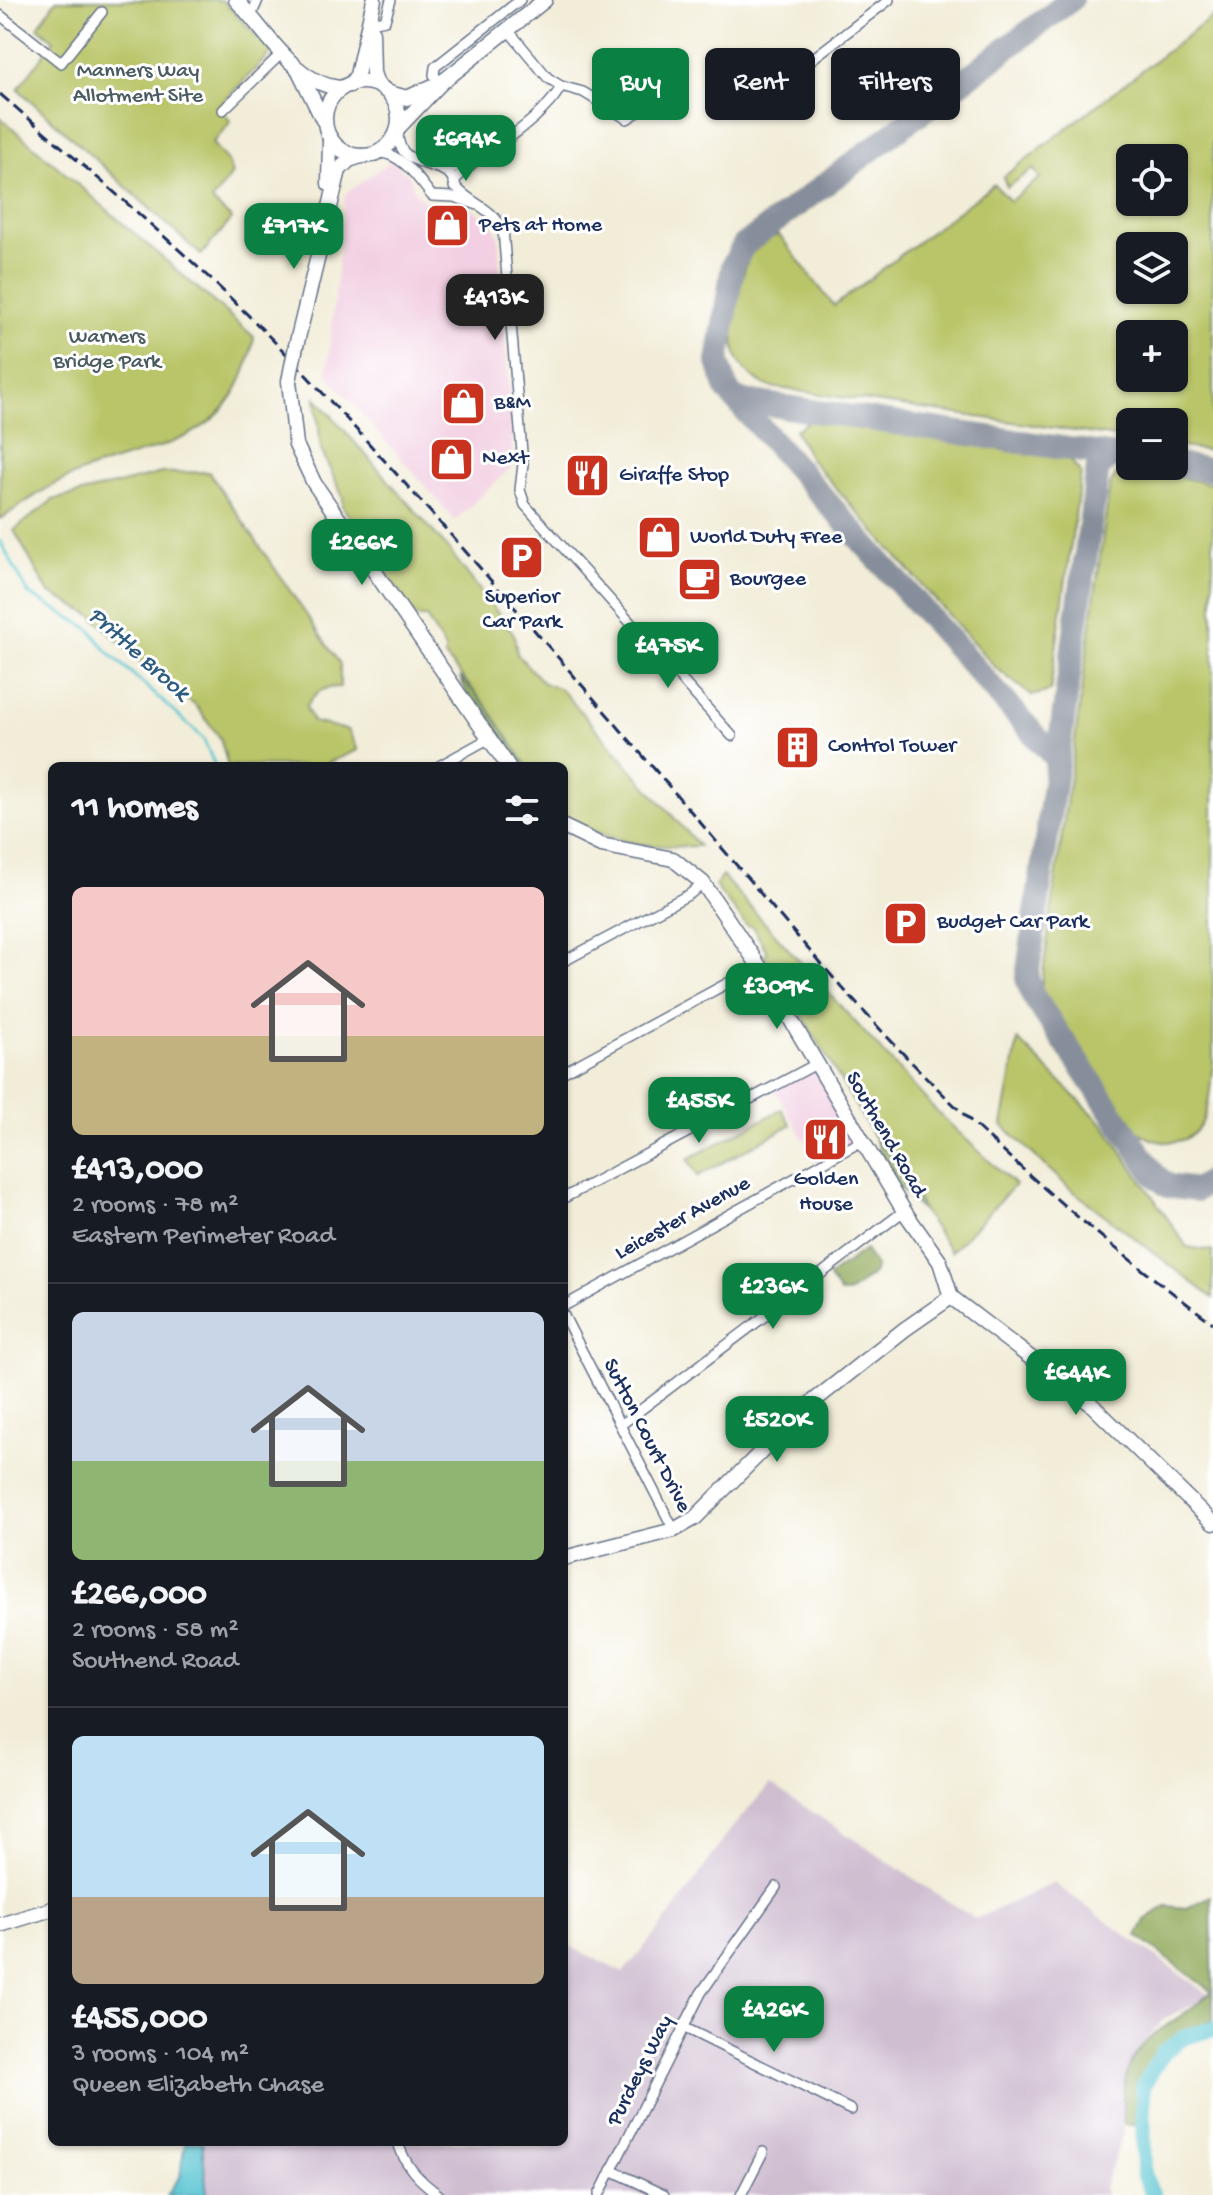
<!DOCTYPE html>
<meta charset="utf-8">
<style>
body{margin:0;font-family:"Gochi Hand",sans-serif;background:#242831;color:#f1f3f6;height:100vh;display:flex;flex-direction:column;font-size:30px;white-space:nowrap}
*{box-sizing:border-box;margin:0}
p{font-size:26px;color:#9ea1a6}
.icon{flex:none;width:44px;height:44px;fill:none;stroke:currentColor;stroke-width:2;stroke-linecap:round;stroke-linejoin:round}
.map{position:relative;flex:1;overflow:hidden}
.drawer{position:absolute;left:48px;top:762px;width:520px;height:1384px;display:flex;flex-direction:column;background:#171b24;border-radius:12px;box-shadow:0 2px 6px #0004}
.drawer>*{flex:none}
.top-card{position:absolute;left:592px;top:48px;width:500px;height:72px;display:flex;gap:16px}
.buttons{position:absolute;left:1116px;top:144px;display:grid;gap:16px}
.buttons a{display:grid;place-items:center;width:72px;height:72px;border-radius:12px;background:#171b24;box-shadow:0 2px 6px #0004;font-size:40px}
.price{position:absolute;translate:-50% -68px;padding:0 18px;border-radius:16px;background:#0b8043;color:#fff;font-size:26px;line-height:52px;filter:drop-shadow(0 2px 4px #0008)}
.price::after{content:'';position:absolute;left:50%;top:48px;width:24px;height:18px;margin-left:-12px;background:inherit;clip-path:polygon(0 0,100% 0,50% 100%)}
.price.selected{background:#222;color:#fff}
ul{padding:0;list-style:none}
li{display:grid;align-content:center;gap:16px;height:424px;padding:0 24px}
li+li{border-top:2px solid #363941}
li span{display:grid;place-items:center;height:248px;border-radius:12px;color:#555}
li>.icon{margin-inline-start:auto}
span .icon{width:144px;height:144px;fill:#fffc;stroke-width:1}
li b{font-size:34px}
h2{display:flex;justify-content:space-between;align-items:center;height:96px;padding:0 24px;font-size:34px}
.chip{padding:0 28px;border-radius:12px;background:#171b24;box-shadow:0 2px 6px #0004;font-size:28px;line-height:72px}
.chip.selected{background:#0b8043;color:#fff}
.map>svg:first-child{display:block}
.built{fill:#f2cfe2}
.industrial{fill:#cfbdd0}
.green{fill:#b9c567;stroke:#6a7a62;stroke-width:2;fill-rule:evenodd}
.forest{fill:#92aa5c;stroke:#566c5d;stroke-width:2}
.water{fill:#59c5d2;stroke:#3a7a98;stroke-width:2}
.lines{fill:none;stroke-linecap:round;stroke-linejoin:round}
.stream{stroke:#59c5d2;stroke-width:3}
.river{stroke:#59c5d2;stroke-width:16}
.taxiway{stroke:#868e9b;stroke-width:24}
.street-casing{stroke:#667289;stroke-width:12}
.secondary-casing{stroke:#667289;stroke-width:17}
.primary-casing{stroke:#667289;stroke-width:17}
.street{stroke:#fff;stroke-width:9}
.secondary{stroke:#fff;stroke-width:14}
.primary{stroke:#fff;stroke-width:14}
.rail{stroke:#1b2f5e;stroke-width:3;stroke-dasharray:12 6;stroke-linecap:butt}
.secondary-bridge-casing{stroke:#667289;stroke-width:17;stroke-linecap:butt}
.secondary-bridge{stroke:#fff;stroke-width:14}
.labels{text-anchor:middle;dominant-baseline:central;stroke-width:6;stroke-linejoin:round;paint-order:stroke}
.park-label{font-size:22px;fill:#4a5c61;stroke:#fff}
.poi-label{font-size:22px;fill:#1b2f5e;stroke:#fff;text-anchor:start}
.street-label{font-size:22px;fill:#1b2f5e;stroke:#fff}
.water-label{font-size:24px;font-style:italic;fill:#2e5c81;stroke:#fff}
</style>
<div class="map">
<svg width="1213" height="2195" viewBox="0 0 1213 2195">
<rect width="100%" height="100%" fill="#fff"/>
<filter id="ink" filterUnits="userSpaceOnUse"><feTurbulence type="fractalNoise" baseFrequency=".0125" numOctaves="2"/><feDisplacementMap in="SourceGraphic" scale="16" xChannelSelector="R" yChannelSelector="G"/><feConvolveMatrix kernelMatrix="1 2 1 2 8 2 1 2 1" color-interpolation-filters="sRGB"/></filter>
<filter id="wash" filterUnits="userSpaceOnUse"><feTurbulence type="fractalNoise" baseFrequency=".006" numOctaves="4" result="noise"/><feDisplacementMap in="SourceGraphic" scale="32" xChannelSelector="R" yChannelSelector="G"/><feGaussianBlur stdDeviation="1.8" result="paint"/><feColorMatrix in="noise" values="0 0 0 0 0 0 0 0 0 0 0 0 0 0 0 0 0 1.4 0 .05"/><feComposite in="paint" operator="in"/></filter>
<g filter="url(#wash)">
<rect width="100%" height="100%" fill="#f2edd8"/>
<!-- built -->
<g class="built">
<path d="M391,161L409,175L415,191L432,210L467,205L492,223L498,237L514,465L455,520L327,374L345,194Z"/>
<path d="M818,1063L862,1141L819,1165L773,1087Z"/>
</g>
<!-- industrial -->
<path class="industrial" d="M770,1784L975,1919L1054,1883L1210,1996L1167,2017L1137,2050L1122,2102L1123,2134L1104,2188L1106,2195H205L202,2142H564V1943L623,1973L676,1908L731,1829Z"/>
<!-- green -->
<g class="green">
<path d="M56,0H222L272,52L219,106L231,122L212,143L228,162L232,174L212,201L232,219L201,255L18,89L54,40L38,27Z"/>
<path d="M1213,16V451L1174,446V422H1130V439L771,387C756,382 741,370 736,354C729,334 741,268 753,251C760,242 768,238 779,235L834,306L994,184L1010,201L1040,178L1033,169L1007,187L1003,177ZM1130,158H1174V202H1130ZM1130,246H1174V290H1130ZM1130,334H1174V378H1130Z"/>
<path d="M0,117L254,337C234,457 144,440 57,483C37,493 19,507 0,519Z"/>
<path d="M316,398L444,544L514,634L517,654L543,683L561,689L699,846C652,848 603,843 564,814V766H527L486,705L445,657V649L426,617H416L343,507V497L321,450Z"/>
<path d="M814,418L1067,456L1081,473L1050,691L1032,696L996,668L810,459L795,430Z"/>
<path d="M1129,468L1213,484V1063C1208,1096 1212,1140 1170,1142C1154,1143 1142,1136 1131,1125L1040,995L1110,485L1119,470Z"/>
<path d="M209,472L340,664V687C322,687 315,692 306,707L313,722L348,730L358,750L321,766H228L220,738L196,706L155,677L93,616L48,592L14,530L53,500L162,473Z"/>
<path d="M722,876L938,1113L1015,1185L951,1252L923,1211L900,1165L874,1137L783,983L764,956L767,952L753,927L746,925L715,886Z"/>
<path d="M1018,1040L1104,1125L1187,1247L1213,1251V1298L1068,1187L1002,1125Z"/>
<path d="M782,1109L791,1125L698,1176L688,1159Z"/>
</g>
<!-- forest -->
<g class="forest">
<path d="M460,677L486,705L527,766H516L471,704Z"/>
<path d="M874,1137L900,1165L923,1211C897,1191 886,1167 874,1137Z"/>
<path d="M865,1250L876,1266L873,1274L848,1294L840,1293L828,1277Z"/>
<path d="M1211,1896L1213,2020C1162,2044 1139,2066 1138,2124L1124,2125C1115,2040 1158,2038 1212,1992L1137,1936L1145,1920L1166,1906L1187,1908Z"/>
</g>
<!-- water -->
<path class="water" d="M185,2142H202L207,2195H167L180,2177Z"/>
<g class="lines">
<!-- stream -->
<path class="stream" d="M0,541L29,594L90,629L106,650L203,738L215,766"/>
<!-- river -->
<path class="river" d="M1153,2195L1144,2176L1143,2086L1163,2052L1185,2037L1213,2029"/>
<!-- taxiway -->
<g class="taxiway">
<path d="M739,400L1130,458"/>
<path d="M1111,456L1098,468L1027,978L1033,996L1155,1175L1168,1186L1196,1190L1213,1179"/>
<path d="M1174,464L1213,470"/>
<path d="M1057,760L727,390L718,362L733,265L744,245L1071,0"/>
</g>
</g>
</g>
<g filter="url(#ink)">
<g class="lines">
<defs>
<g id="street">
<path d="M0,15L61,63L102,12"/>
<path d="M251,16L258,0"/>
<path d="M371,23L385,20L391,0"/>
<path d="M508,30L548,78L561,86L583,92L627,119L651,104L655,97L641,79L614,99L599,102"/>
<path d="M799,69L889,0"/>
<path d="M441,83L434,75L435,67L520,0"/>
<path d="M223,110L283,52"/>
<path d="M398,132C397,163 427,162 447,172C453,176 453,182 457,188C471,204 493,208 503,230L523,464L520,490L525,505L732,736"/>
<path d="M377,153C401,151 419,180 432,196L454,197L478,205"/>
<path d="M444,171C475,167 549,114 561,86"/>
<path d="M454,187L456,179L474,162"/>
<path d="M439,766L488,739"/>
<path d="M564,961L690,894L703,883"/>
<path d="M564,1072L759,966"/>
<path d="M564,1198L818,1063"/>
<path d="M564,1306L862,1141"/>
<path d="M564,1316L674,1530"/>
<path d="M622,1424L904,1211"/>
<path d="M683,2027L851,2110"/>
<path d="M398,2142C405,2167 419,2180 439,2195"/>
<path d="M611,2170L664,2195"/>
<path d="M599,2195L701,1993L776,1887"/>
<path d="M741,2195L763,2152"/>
</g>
<g id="secondary">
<path d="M372,32L373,73L377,84"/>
<path d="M350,85L357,75L374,0"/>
<path d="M389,93L407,98L433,86"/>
<path d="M400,126L441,83L545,0"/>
<path d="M329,184L330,140"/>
<path d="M296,346L339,170L349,160L361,156"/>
<path d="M289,381L296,445L314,483L508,766"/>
<path d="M564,827L601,845L673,859L703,883L759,966L904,1211L940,1262L951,1297"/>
<path d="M951,1297L1091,1404L1213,1523"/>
<path d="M564,1558L674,1530L695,1518L805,1408L905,1329L951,1297"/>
<path d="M0,1925L52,1909"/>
</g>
<g id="primary">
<path d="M236,0C266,30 296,86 342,88"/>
<path d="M299,71L323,120"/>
<circle cx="362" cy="119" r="37"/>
</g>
</defs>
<!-- street casing -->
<use href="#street" class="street-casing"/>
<!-- secondary casing -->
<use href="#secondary" class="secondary-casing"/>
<!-- primary casing -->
<use href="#primary" class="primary-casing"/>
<!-- street -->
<use href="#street" class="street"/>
<!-- secondary -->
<use href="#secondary" class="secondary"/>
<!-- primary -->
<use href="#primary" class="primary"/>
<!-- rail -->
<path class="rail" d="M0,94C106,185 213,274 307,376C438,517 562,662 687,807C766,899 843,994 929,1080C1017,1169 1112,1249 1213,1323"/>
<defs>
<path id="secondary-bridge" d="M289,381L296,346"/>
</defs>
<!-- secondary-bridge casing -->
<use href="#secondary-bridge" class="secondary-bridge-casing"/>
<!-- secondary-bridge -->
<use href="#secondary-bridge" class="secondary-bridge"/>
</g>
</g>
<!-- icons -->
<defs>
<symbol id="shop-square" viewBox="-11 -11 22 22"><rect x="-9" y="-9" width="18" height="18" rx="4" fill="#c8321e" stroke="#fff"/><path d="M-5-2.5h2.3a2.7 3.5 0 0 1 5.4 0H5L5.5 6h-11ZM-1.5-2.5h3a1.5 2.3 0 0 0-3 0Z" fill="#fff"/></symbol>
<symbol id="restaurant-square" viewBox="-11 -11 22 22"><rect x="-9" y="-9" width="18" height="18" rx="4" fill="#c8321e" stroke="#fff"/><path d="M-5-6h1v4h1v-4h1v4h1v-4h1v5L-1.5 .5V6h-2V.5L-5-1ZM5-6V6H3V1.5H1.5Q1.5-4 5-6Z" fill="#fff"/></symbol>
<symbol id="parking-square" viewBox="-11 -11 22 22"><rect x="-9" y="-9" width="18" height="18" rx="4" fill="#c8321e" stroke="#fff"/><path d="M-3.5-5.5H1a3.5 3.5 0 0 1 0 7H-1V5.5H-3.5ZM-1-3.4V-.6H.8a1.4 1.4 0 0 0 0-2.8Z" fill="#fff"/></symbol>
<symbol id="cafe-square" viewBox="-11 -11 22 22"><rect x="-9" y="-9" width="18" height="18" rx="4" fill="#c8321e" stroke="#fff"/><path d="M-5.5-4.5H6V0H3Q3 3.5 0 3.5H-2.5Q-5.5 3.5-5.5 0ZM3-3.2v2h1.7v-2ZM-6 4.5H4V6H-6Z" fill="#fff"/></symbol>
<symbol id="building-square" viewBox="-11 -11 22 22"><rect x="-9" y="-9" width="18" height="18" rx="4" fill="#c8321e" stroke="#fff"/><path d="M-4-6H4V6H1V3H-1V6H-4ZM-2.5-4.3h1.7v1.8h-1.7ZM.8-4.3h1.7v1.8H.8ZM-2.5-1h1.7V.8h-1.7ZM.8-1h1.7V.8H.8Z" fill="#fff"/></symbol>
</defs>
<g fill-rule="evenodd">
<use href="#shop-square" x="422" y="200" width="51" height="51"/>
<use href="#shop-square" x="438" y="378" width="51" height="51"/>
<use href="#shop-square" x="426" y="434" width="51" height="51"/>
<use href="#restaurant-square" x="562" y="450" width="51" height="51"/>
<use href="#shop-square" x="634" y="512" width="51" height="51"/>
<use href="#parking-square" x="496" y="532" width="51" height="51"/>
<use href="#cafe-square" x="674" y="554" width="51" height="51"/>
<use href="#building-square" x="772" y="722" width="51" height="51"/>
<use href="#parking-square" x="880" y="898" width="51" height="51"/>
<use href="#restaurant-square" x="800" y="1114" width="51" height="51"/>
</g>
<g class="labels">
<!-- park labels -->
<g class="park-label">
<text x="138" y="72">Manners Way<tspan x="138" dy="25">Allotment Site</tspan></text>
<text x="107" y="338">Warners<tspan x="107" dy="25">Bridge Park</tspan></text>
</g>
<!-- poi labels -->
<g class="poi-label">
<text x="479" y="226">Pets at Home</text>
<text x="494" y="404">B&amp;M</text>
<text x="482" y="459">Next</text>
<text x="619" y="476">Giraffe Stop</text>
<text x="690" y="538">World Duty Free</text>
<text x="730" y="580">Bourgee</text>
<text x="522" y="598" text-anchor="middle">Superior<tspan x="522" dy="25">Car Park</tspan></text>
<text x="828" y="747">Control Tower</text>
<text x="937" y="923">Budget Car Park</text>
<text x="826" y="1180" text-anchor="middle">Golden<tspan x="826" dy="25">House</tspan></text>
</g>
<!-- street labels -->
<g class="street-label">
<text transform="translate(885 1135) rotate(60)">Southend Road</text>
<text transform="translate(683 1219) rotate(-29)">Leicester Avenue</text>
<text transform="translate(646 1436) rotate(63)">Sutton Court Drive</text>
<text transform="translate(641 2071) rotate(-63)">Purdeys Way</text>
</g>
<!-- water labels -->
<g class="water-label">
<text transform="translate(138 655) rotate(42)">Prittle Brook</text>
</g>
</g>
</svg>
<div class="buttons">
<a><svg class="icon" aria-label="locate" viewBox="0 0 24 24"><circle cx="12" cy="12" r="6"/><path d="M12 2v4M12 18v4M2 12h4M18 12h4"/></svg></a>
<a><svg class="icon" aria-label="layers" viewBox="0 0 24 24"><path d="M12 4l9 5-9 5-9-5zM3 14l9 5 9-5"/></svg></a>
<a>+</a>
<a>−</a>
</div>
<b class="price" style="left:466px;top:183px">£694K</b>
<b class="price" style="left:294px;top:271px">£717K</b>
<b class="price selected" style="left:495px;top:342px">£413K</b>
<b class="price" style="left:362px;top:587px">£266K</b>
<b class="price" style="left:668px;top:690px">£475K</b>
<b class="price" style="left:777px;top:1031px">£309K</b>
<b class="price" style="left:699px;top:1145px">£455K</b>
<b class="price" style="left:773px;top:1331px">£236K</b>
<b class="price" style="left:1076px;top:1417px">£644K</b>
<b class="price" style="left:777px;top:1464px">£520K</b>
<b class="price" style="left:774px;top:2054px">£426K</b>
<div class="top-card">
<a class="chip selected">Buy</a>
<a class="chip">Rent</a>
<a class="chip">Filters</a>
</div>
<section class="drawer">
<h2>11 homes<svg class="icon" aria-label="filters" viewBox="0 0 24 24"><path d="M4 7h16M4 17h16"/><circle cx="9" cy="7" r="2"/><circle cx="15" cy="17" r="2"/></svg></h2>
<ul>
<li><span style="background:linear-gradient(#f6c9c9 60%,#c2b280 0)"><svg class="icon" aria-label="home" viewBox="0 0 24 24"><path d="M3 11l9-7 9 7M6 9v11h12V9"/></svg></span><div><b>£413,000</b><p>2 rooms · 78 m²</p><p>Eastern Perimeter Road</p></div></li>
<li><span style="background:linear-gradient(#c9d6e8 60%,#8fb573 0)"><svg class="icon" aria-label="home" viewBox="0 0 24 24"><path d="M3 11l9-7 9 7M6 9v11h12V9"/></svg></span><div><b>£266,000</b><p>2 rooms · 58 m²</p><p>Southend Road</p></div></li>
<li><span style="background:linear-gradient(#bfe0f5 65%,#b9a48a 0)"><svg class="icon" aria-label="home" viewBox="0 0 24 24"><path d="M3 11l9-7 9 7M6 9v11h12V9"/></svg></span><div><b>£455,000</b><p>3 rooms · 104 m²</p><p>Queen Elizabeth Chase</p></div></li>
</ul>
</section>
</div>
